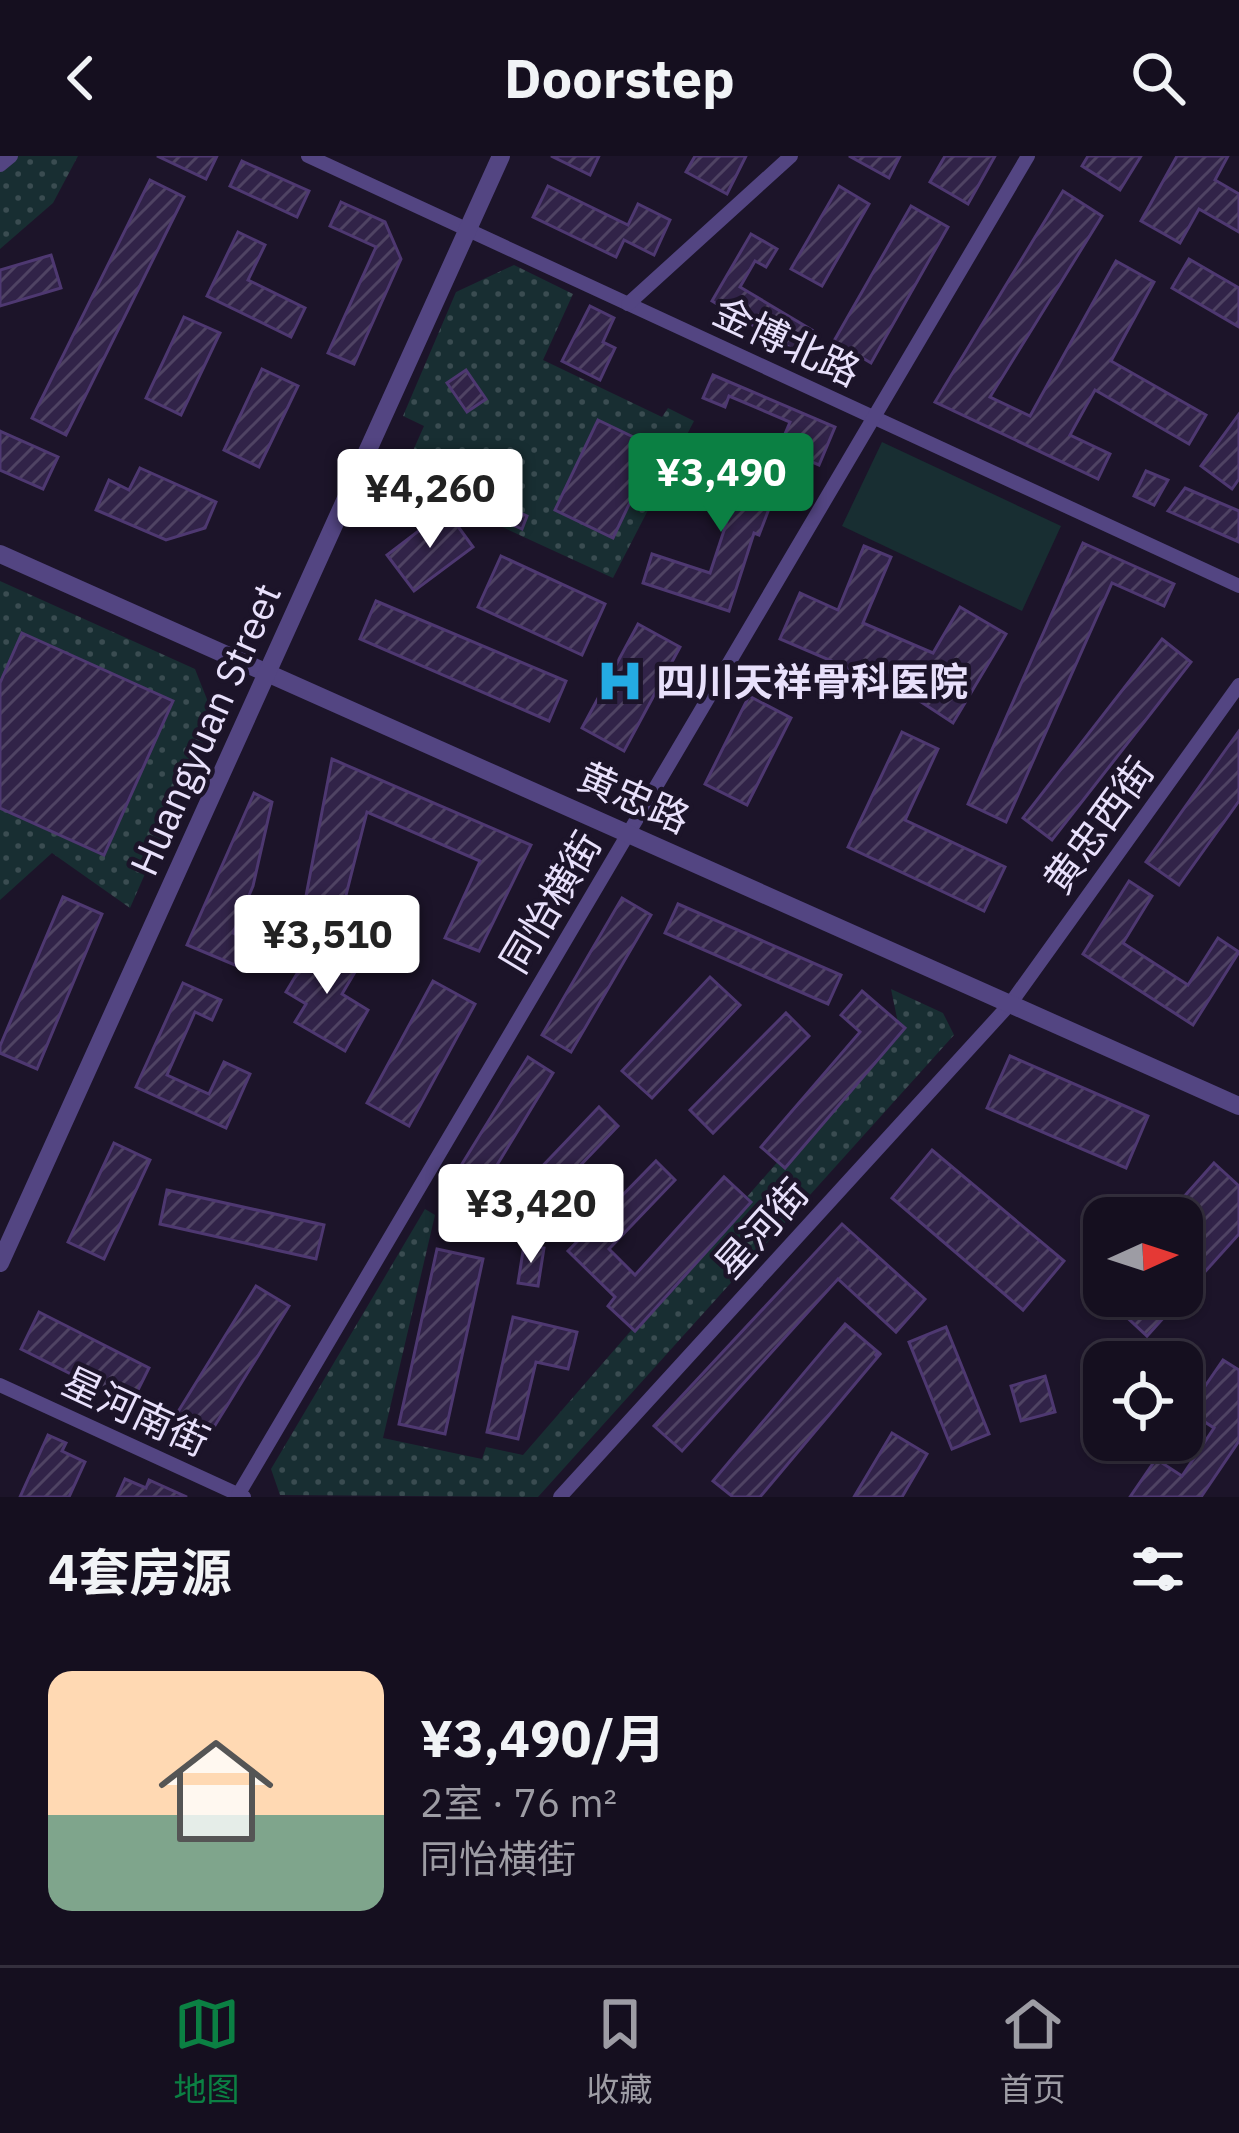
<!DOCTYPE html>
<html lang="zh">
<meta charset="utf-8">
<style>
body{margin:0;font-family:"IBM Plex Sans","Noto Sans SC",sans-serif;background:#1e1828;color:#f1f3f6;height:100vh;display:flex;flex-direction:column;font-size:45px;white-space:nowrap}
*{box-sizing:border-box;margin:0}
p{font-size:39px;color:#9d9ca4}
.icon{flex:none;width:66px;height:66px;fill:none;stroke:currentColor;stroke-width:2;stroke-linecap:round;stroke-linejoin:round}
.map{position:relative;height:1341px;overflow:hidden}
.panel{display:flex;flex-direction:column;background:#150f1f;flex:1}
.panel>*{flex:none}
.needle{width:78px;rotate:87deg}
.fabs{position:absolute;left:1083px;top:1041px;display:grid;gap:24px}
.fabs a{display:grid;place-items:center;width:120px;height:120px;border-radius:24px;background:#150f1f;box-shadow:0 3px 9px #0004,0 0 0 3px #342f3d;font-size:60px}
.price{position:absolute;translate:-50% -102px;padding:0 27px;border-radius:12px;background:#fff;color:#222;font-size:39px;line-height:78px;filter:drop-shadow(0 3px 6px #0008)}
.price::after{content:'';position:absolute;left:50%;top:72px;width:36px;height:27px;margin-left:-18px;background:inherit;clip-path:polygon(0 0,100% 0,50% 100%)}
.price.selected{background:#0b8043;color:#fff}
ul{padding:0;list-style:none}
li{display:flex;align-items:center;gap:36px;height:300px;padding:0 48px}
li span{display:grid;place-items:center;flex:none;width:336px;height:240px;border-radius:24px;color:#555}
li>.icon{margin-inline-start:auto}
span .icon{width:144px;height:144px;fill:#fffc;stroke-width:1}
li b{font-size:51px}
h2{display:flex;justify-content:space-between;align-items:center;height:144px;padding:0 48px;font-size:51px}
header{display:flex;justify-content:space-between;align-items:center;height:156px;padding:0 48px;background:#150f1f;font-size:54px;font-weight:700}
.dock{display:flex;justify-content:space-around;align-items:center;height:168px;border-top:3px solid #342f3d;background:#150f1f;font-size:33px;color:#9d9ca4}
.dock a{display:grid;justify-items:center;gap:6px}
.dock .selected{color:#0b8043}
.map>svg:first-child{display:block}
.green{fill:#182e32}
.park{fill:url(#park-dots)}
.building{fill:url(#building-hatch);stroke:#4e3871;stroke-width:3}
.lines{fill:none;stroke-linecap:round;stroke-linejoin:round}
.minor{stroke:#534582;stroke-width:14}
.tertiary{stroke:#534582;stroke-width:18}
.labels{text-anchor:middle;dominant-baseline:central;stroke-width:9;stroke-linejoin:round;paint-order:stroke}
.street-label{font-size:39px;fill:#e8e0fb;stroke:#1c1429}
.poi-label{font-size:39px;font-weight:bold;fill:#e8e0fb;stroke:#1c1429;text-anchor:start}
</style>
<header><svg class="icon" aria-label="back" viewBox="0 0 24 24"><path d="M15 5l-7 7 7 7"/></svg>Doorstep<svg class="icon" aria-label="search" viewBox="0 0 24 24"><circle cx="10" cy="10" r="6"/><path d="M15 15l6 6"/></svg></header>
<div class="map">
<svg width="1239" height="1341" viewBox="0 0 1239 1341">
<defs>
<pattern id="park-dots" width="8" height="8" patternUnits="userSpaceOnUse" patternTransform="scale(3)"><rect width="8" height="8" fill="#182e32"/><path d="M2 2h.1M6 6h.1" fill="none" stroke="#3a4c51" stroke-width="1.8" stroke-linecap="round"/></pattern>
<pattern id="building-hatch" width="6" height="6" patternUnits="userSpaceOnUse" patternTransform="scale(3)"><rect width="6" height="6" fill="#312348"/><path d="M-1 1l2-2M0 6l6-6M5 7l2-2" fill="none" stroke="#4f4363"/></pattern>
</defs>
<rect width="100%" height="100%" fill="#1c1429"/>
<!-- green -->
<path class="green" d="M882,286L1061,370L1022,455L842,370Z"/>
<!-- park -->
<g class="park">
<path d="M0,0H78L53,47L0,93Z"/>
<path d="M514,109L573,138L543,204L662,261L668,252L694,265L613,422L400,324L424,270L403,260L456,136Z"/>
<path d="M0,425L195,513L214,561L130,752L52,697L0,744Z"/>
<path d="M891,833L943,857L954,879L538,1341L280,1339L271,1313L425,1053L435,1059L383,1282L482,1303L486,1291L523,1299L898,867Z"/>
</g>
<!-- building -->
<g class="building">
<path d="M157,0H217L206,23Z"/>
<path d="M551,0H599L590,19Z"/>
<path d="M695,0H746L727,38L686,16Z"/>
<path d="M849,0H900L889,22Z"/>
<path d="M945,0H995L968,48L930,26Z"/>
<path d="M1088,0H1141L1120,34L1082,10Z"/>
<path d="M1177,0H1228L1215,24L1239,38V76L1199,53L1180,87L1141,65Z"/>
<path d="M242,5L309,35L297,61L230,30Z"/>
<path d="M150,24L184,41L66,279L32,262Z"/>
<path d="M548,30L628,69L638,48L670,64L654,99L624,84L616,101L533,61Z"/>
<path d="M839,30L869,48L822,130L791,113Z"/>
<path d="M1063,35L1102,60L990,241L1030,260L1116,105L1154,126L1111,205L1206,259L1189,288L1095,234L1070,279L1110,298L1098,323L935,246Z"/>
<path d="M341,46L385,66L401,103L354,208L328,197L376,91L330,70Z"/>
<path d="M911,50L948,71L871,207L834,185Z"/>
<path d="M238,76L265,89L248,124L305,152L291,181L207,140Z"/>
<path d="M751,78L777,93L766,111L755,105L740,131L812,174L799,197L712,145Z"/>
<path d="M51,99L61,132L0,150V114Z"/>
<path d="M1189,103L1239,132V171L1172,132Z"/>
<path d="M590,150L614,162L603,186L615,192L600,224L562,205Z"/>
<path d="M184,161L220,177L181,259L146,242Z"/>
<path d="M262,213L298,230L259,311L224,294Z"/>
<path d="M466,214L486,243L467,256L447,227Z"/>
<path d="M713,219L835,271L819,309L779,292L790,266L729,240L725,251L703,242Z"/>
<path d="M1239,258V323L1232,333L1201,310Z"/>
<path d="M598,264L656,292L613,382L555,354Z"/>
<path d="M0,275L58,301L43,333L0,314Z"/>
<path d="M703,295L780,324L759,379L754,377L729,455L643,427L652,398L710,417L736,338L693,322Z"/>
<path d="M140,312L216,346L205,372L166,384L96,354L109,324L129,334Z"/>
<path d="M1146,315L1168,324L1154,349L1134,340Z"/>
<path d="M456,328L527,360L522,373L451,341Z"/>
<path d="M1185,332L1239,355V386L1168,355Z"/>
<path d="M446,354L473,391L414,435L387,399Z"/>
<path d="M1083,387L1174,428L1164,450L1112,427L1006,666L968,648Z"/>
<path d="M864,390L891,401L863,467L933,497L960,451L1006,478L953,567L909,538L780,483L800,437L838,454Z"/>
<path d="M501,400L605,448L582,499L478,451Z"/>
<path d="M376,445L566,525L549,565L360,483Z"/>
<path d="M638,468L680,491L624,595L582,572Z"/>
<path d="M22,477L173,545L104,699L0,652V527Z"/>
<path d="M1162,483L1191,506L1052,684L1023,662Z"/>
<path d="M749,540L791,562L747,649L705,628Z"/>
<path d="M1239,575V645L1179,729L1146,706Z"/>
<path d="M902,576L938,593L905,664L1005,711L984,755L848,691Z"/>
<path d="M332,603L531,689L479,795L445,782L480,705L367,656L344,747L306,740Z"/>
<path d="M254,637L272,646L253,730L233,777L247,784L235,809L187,789Z"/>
<path d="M1129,725L1152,740L1123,787L1188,829L1218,782L1239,796L1193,869L1083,798Z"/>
<path d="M63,741L102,758L37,913L0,897V890Z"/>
<path d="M622,742L651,759L571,896L542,879Z"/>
<path d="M678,748L841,819L828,848L665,777Z"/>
<path d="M316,786L358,811L342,838L368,854L345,895L295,866L306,848L286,836Z"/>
<path d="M710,821L740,849L652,942L622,915Z"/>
<path d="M433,825L475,848L409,970L367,947Z"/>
<path d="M183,827L221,844L212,864L195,856L167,919L209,938L224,906L250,918L226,972L136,931Z"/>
<path d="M862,835L905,872L785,1012L761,991L860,876L841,859Z"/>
<path d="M786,857L809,880L713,977L690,954Z"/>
<path d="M1010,900L1148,960L1126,1012L987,952Z"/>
<path d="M528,901L553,917L480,1037L454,1021Z"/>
<path d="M599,951L618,970L552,1039L569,1057L547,1076L512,1042Z"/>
<path d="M114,987L150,1004L104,1103L68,1086Z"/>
<path d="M932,994L1064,1105L1023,1154L892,1042Z"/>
<path d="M656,1005L675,1024L609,1093L635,1119L724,1021L751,1046L635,1175L608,1150L615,1141L568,1095Z"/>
<path d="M1214,1007L1239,1030V1078L1147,1180L1104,1140H1182V1062H1165Z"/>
<path d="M167,1034L324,1069L316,1103L160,1068Z"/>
<path d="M842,1068L925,1143L896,1176L838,1123L682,1295L654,1270Z"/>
<path d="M524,1089L544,1092L538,1130L518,1127Z"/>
<path d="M437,1093L483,1103L445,1278L399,1268Z"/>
<path d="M256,1130L289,1150L209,1279L176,1259Z"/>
<path d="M39,1156L149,1212L131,1248L21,1193Z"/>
<path d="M513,1161L577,1176L568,1213L536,1206L518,1283L487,1276Z"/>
<path d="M845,1168L878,1196L875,1200L881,1197L760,1341H733L713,1325Z"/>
<path d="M946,1171L989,1278L952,1293L909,1186Z"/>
<path d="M1223,1204L1239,1214V1285L1201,1341H1130L1156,1303L1182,1320L1214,1272L1188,1255Z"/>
<path d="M1045,1220L1055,1256L1021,1265L1011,1230Z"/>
<path d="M892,1277L927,1298L902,1341H854Z"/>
<path d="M48,1279L66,1287L62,1295L85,1306L69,1341H20Z"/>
<path d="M125,1323L146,1332L149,1324L187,1341H117Z"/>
</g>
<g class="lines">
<!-- minor -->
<g class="minor">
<path d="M308,0L1239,430"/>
<path d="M0,9L11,0"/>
<path d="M628,148L791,0"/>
<path d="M0,1229L244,1341"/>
<path d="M238,1339L1028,0"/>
<path d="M560,1341L1010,848L1239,529"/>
</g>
<!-- tertiary -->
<g class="tertiary">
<path d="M0,398L1239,950"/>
<path d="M0,1107L501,0"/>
</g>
</g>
<!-- icons -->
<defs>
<symbol id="hospital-bare" viewBox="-9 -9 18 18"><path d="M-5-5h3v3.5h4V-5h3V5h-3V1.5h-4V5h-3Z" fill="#24abe3" stroke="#1c1429" stroke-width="2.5" paint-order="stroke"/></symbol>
</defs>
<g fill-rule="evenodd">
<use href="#hospital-bare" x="587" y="492" width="66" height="66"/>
</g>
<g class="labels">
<!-- street labels -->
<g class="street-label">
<text transform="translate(787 185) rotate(25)">金博北路</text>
<text transform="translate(205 573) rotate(-66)">Huangyuan Street</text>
<text transform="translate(634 641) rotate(24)">黄忠路</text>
<text transform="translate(1098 669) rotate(-54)">黄忠西街</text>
<text transform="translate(550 746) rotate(-59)">同怡横街</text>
<text transform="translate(761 1072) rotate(-48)">星河街</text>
<text transform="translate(136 1255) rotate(25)">星河南街</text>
</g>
<!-- poi labels -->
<g class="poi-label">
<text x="656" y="525">四川天祥骨科医院</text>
</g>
</g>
</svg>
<div class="fabs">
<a><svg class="needle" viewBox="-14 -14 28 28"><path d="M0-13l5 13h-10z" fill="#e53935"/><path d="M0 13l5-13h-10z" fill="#9d9ca4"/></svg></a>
<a><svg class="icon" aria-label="locate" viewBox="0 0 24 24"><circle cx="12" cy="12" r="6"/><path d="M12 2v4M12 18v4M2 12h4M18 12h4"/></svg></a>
</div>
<b class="price selected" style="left:721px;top:379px">¥3,490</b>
<b class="price" style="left:430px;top:395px">¥4,260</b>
<b class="price" style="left:327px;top:841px">¥3,510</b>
<b class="price" style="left:531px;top:1110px">¥3,420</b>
</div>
<section class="panel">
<h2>4套房源<svg class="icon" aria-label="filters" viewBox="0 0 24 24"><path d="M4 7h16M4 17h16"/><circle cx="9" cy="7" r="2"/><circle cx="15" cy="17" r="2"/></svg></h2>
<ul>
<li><span style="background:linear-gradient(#ffd9b3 60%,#7fa58c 0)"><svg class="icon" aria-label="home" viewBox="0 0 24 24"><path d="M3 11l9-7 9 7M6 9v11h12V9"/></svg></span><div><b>¥3,490/月</b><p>2室 · 76 m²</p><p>同怡横街</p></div></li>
</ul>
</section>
<nav class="dock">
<a class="selected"><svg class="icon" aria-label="map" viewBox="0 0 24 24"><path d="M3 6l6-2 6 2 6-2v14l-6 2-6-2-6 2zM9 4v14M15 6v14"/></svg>地图</a>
<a><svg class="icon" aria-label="saved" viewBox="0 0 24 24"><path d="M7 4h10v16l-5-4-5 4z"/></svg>收藏</a>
<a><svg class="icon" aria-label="home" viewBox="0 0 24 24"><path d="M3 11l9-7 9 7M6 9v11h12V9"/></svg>首页</a>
</nav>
